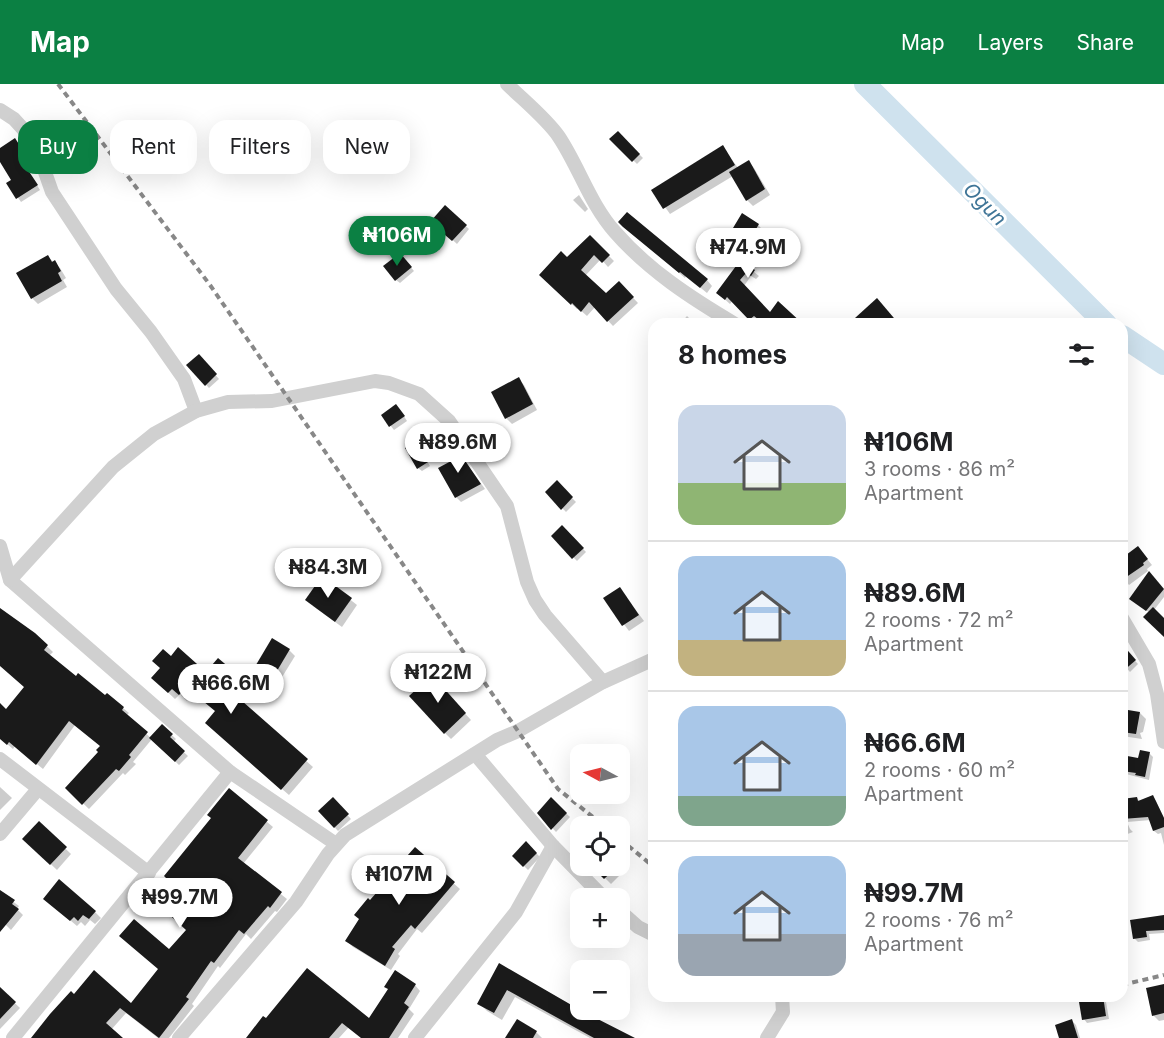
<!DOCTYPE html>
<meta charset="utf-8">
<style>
body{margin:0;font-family:Inter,sans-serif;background:#f6f6f6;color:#202124;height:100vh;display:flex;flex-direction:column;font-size:22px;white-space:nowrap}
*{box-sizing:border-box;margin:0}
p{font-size:20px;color:#757577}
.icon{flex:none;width:33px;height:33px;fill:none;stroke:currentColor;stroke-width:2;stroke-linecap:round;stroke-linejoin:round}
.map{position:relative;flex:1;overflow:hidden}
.drawer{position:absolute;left:648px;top:234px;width:480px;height:684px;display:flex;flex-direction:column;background:#fff;border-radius:18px;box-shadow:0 6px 24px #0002}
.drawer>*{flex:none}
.hud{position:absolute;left:18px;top:36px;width:540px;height:54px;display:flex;gap:12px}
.needle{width:39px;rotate:277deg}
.controls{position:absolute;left:570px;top:660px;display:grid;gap:12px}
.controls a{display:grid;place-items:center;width:60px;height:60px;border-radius:12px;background:#fff;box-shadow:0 6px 24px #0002;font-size:30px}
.price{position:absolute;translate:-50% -51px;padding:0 14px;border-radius:21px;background:#fff;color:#222;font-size:20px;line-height:39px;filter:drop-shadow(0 2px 3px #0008)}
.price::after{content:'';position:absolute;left:50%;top:36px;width:18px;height:14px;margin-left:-9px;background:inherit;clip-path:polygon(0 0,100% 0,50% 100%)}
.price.current{background:#0b8043;color:#fff}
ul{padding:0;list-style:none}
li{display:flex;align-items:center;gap:18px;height:150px;padding:0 30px}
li+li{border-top:2px solid #e0e0e0}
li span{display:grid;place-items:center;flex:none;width:168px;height:120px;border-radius:18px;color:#555}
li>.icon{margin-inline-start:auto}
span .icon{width:72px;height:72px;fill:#fffc;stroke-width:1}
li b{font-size:26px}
h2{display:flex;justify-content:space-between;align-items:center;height:72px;padding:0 30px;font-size:26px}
.chip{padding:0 21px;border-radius:18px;background:#fff;box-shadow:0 6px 24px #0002;font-size:21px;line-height:54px}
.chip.current{background:#0b8043;color:#fff}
header{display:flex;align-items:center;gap:36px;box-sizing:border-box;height:84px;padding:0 30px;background:#0b8043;color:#fff}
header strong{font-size:28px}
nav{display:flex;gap:33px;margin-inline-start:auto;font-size:21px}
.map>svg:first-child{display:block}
.shadow{fill:#0003}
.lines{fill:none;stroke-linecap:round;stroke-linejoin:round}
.river{stroke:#cfe2ee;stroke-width:22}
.building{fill:#1a1a1a}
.street{stroke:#d0d0d0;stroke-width:14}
.rail{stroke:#888;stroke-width:4;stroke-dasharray:6 4.5;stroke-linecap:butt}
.labels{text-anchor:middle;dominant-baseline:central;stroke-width:6;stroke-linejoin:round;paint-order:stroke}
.water-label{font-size:20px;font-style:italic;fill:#3f7597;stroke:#fff}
</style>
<header>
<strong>Map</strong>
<nav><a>Map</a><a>Layers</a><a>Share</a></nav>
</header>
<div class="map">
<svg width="1164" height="954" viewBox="0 0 1164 954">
<rect width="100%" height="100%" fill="#fff"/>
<!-- shadow -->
<g class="shadow">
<path d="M618,49L643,74L637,80L612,55Z"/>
<path d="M19,60L29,78L24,81L40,106L21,118L8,99L13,96L0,75V65Z"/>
<path d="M723,63L738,84L749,78L754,84L770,111L753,122L747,116L733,92L670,130L653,106Z"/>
<path d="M66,70L72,79L62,85L58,82Z"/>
<path d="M579,111L588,125L585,128L573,116Z"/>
<path d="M445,123L469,145L457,160L432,137Z"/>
<path d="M627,130L707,196L712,202L707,209L686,192L685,194L629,147Z"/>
<path d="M758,141L763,146L743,179L759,192L756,195L751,192L744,202L771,230L801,240H765L760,236L755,240H752L753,238L733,216L730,220L722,213L737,183L723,173L730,163L726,159Z"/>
<path d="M590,153L614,177L608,183L601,175L585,192L606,211L619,199L638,219L613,242L595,223L587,232L578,224L577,225L541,191L567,175Z"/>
<path d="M48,173L60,184L66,194L63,196L67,203L38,220L32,214Z"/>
<path d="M403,174L414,187L400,199L396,196Z"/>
<path d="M687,232L695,240H680Z"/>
<path d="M199,272L219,295L209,304L188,281Z"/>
<path d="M518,295L524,301L537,326L512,340L506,334Z"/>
<path d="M400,326L407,337L394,346L383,332Z"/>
<path d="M421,355L431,370L425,374L430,382L422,387L418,384Z"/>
<path d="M453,361L485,405L461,418L456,413Z"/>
<path d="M557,399L576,418L566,428L547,408Z"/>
<path d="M562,443L586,468L577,477L553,453Z"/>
<path d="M1143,470L1152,481L1147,485L1148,487L1129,501L1122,493V473L1123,475Z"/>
<path d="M1152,492L1164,506V513L1154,526L1164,536V551L1150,529L1135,518Z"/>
<path d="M323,494L357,521L342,543L313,522Z"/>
<path d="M620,505L644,537L629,547L605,515Z"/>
<path d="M0,528L34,550L53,568L49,572L105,614L123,624L129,629L126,632L151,654L162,642L176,655L173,658L188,672L179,681L152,655L133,678L136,680L125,691L123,689L89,725L67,704L100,668L102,662L75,641L43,685L15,662L13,665L0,654V621L6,627L25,604L0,574Z"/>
<path d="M1122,563L1138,580L1130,588L1122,579Z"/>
<path d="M289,566L295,572L271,611L249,596Z"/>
<path d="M171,574L206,590L218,576L243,598L232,611L313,683L289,711L214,646L217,628L194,609L187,617L180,610L175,615L160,601Z"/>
<path d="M437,599L471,636L451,655L445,649Z"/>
<path d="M1122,626L1140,629L1146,635L1143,648L1140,649L1142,655L1122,652Z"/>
<path d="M1149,669L1153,673L1149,696L1122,689V672L1140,675Z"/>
<path d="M0,703L12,714L0,726Z"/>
<path d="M229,706L273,743L243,780L287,815L277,828L275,827L251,855L246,850L220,884L218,882L192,920L194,922L169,954H158L126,929L111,946L121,954H33L51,931L131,921L159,885L169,867L188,846L168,794L213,735Z"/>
<path d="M1153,713L1156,717L1164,734V761L1161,749L1158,750L1154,747L1151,736L1127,738L1130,745L1133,748L1122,752V718L1137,714L1140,718Z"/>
<path d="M333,715L351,735L338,747L320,727Z"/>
<path d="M551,715L570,733L556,748L539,729Z"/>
<path d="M39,739L71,770L57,786L24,755Z"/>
<path d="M580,758V769L575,763Z"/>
<path d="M526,759L540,773L528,786L514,772Z"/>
<path d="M415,765L460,805L422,849L417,845L398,870L400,872L391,886L353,863L347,857L370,818Z"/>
<path d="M620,776L627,784L611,800L593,782H620Z"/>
<path d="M0,808L19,822L17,825L23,831L11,846L4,839L0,844Z"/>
<path d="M51,820L95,828L101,834L95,840L90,836L85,842L81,838L77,842Z"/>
<path d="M1164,832V849L1149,850L1150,856L1138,858L1134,854Z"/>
<path d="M499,881L626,951L629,954H590L515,913L502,936L487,927L479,919Z"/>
<path d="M415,901L420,907L409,925L414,930L398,954H362L349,943L339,954H248L264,934L369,937Z"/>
<path d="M1164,901V936L1159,937L1153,931Z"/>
<path d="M0,905L20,924L0,945Z"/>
<path d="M1080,912H1105L1109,935L1087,939L1084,935Z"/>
<path d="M1072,937L1076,941L1080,954H1060Z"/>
<path d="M536,948L542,954H507Z"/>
</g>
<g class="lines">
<!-- river -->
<g class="river">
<path d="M865,0L1106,240"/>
<path d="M1122,252L1164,280"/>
</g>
</g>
<!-- building -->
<g class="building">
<path d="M618,47L640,70L632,78L609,55Z"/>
<path d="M15,54L27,73L22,77L38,101L16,115L6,99L11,96L0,78V64Z"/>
<path d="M723,61L735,81L663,125L651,106Z"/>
<path d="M63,64L69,75L57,83L50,72Z"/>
<path d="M749,76L765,105L746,117L729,88Z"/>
<path d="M445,121L467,141L452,157L430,138Z"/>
<path d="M627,128L708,195L700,204L680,188L679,189L623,143L618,138Z"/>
<path d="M742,129L759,140L739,174L755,186L751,192L746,189L740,196L770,228L778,217L803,240H764L754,232L749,236L727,213L725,216L716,209L736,182L721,173L729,162L724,159Z"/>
<path d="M590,151L610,171L602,179L594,171L581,186L606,209L619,197L634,213L607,238L589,218L581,228L572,219L571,221L539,191L561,167L567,173Z"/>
<path d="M400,169L412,183L395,197L383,182Z"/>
<path d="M48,171L52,178L55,176L61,187L58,189L62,197L31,215L16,189Z"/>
<path d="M877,214L899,240H860L855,234Z"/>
<path d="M199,270L217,290L205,302L186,281Z"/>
<path d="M519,293L533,320L505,335L491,308Z"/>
<path d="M396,320L405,332L389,343L381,331Z"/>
<path d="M421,354L428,366L423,369L428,378L417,385L405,364Z"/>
<path d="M453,359L481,400L455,414L438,384L453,376L446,364Z"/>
<path d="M557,396L573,413L561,426L545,408Z"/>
<path d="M562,441L584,464L572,475L551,452Z"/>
<path d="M1138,462L1148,475L1143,479L1144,481L1122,496V474Z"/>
<path d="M1149,487L1164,505L1146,527L1129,515Z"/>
<path d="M322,492L352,514L335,538L305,516Z"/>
<path d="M620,503L639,531L622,542L603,514Z"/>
<path d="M1153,523L1164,534V553L1143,533Z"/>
<path d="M0,524L35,549L48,561L44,566L76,592L78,589L105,611L107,609L124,623L122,626L148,648L129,671L131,673L119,687L116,685L82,721L65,704L98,668L96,666L100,662L69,637L36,681L9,658L7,661L0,655V619L6,625L24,603L0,582Z"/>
<path d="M272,554L290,565L265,607L247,596Z"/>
<path d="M1122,560L1136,576L1122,588Z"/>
<path d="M178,563L206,588L218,574L237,590L226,603L308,675L281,706L205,639L215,627L186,603L179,611L172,605L168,609L151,594L160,584L152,577L163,565L171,572Z"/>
<path d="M432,591L466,629L444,650L409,612Z"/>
<path d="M1122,625L1140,628L1136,650L1122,648Z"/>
<path d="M162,640L173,650L170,653L185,667L175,678L149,654Z"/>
<path d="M1140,666L1150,668L1145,693L1135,691L1136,689L1122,687V671L1138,674Z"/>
<path d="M229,704L268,736L238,774L282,808L270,824L268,822L244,850L239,846L214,879L211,877L186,913L189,915L159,954L120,924L106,939L123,954H31L50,930L71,907L74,910L94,886L131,919L158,885L119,852L134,835L169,865L186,846L149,812L166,794L164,792L211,734L207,731Z"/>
<path d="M1153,711L1164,734V743L1153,747L1148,733L1122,735V715L1137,713L1138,717Z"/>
<path d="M333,713L349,730L334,744L318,727Z"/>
<path d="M551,713L567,729L551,746L537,729Z"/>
<path d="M39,737L67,763L50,781L22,755Z"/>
<path d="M526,757L537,769L523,783L512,772Z"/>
<path d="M415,763L455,798L415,845L411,841L392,863L395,865L385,882L345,857L359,835L354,831L368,814L370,816L393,790L392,789Z"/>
<path d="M591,782H618L604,795Z"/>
<path d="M59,795L96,827L89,835L83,831L78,837L74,833L70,837L43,815Z"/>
<path d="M0,806L15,816L12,820L19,825L0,848Z"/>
<path d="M1164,831V846L1146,847L1147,853L1133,855L1130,836Z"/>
<path d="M499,879L580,926L635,954H594L507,906L494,929L477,920Z"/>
<path d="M307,884L369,934L388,905L384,903L395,886L416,900L404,919L409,923L389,954H361L342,939L329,954H246L263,932L266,934Z"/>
<path d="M1164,900V929L1152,932L1146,904Z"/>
<path d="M0,903L16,918L0,935Z"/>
<path d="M1078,912H1103L1106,932L1082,936Z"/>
<path d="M517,935L537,947L533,954H505Z"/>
<path d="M1072,935L1078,954H1059L1055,941Z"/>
</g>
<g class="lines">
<!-- street -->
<g class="street">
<path d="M507,0C522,15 547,35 559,53C579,83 590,120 615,148C648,186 691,214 735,240"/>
<path d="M0,26L14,35L34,57L52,108L116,205L151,248L184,295L196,327"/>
<path d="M0,462L10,496L230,688L336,760"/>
<path d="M10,496L113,383L154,350L196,327L228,318L272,317L375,297L389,299L419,310L449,337L507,422L527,498L535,516L545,531L603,598"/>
<path d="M1122,534L1149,580L1157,610L1164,658"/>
<path d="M475,670L553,762L604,814"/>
<path d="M0,675L149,789"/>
<path d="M0,750L38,705"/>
<path d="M620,827L638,843L654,851"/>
<path d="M13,954L230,688"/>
<path d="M179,954L296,818L328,770L345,751L497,656L518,647L603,598L654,575"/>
<path d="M415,954L516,828L553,762"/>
<path d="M767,954L783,928L782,912"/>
</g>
<!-- rail -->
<g class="rail">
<path d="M58,0L210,201L558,705L604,742"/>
<path d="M620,755L654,783"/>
<path d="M1122,901L1164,891"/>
</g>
</g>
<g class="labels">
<!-- water labels -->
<g class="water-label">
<text transform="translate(985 120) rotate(45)">Ogun</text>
</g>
</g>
</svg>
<div class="controls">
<a><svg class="needle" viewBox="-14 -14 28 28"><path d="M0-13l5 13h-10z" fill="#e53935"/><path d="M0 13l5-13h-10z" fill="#757577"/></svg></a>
<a><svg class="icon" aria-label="locate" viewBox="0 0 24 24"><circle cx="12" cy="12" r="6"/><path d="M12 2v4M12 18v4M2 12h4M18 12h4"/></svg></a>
<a>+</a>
<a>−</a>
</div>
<b class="price current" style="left:397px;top:183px">₦106M</b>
<b class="price" style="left:748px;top:195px">₦74.9M</b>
<b class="price" style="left:458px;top:390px">₦89.6M</b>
<b class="price" style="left:328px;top:515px">₦84.3M</b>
<b class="price" style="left:438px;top:620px">₦122M</b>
<b class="price" style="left:231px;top:631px">₦66.6M</b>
<b class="price" style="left:399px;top:822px">₦107M</b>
<b class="price" style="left:180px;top:845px">₦99.7M</b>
<div class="hud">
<a class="chip current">Buy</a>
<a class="chip">Rent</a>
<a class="chip">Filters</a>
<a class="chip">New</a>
</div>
<section class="drawer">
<h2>8 homes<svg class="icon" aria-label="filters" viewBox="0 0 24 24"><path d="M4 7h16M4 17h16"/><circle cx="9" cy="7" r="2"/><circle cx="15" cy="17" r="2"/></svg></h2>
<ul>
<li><span style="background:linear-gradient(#c9d6e8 65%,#8fb573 0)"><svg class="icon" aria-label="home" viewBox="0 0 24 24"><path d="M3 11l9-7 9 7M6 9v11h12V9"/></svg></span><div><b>₦106M</b><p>3 rooms · 86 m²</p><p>Apartment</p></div></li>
<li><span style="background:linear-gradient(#a9c7e8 70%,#c2b280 0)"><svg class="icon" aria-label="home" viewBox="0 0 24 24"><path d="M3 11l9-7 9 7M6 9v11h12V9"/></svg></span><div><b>₦89.6M</b><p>2 rooms · 72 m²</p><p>Apartment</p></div></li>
<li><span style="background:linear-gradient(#a9c7e8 75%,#7fa58c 0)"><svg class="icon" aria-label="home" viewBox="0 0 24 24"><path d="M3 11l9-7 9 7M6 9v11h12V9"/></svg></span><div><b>₦66.6M</b><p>2 rooms · 60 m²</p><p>Apartment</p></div></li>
<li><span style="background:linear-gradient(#a9c7e8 65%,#9aa5b1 0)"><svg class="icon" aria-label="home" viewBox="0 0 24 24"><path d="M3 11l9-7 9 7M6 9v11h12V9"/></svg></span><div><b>₦99.7M</b><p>2 rooms · 76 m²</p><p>Apartment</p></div></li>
</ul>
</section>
</div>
